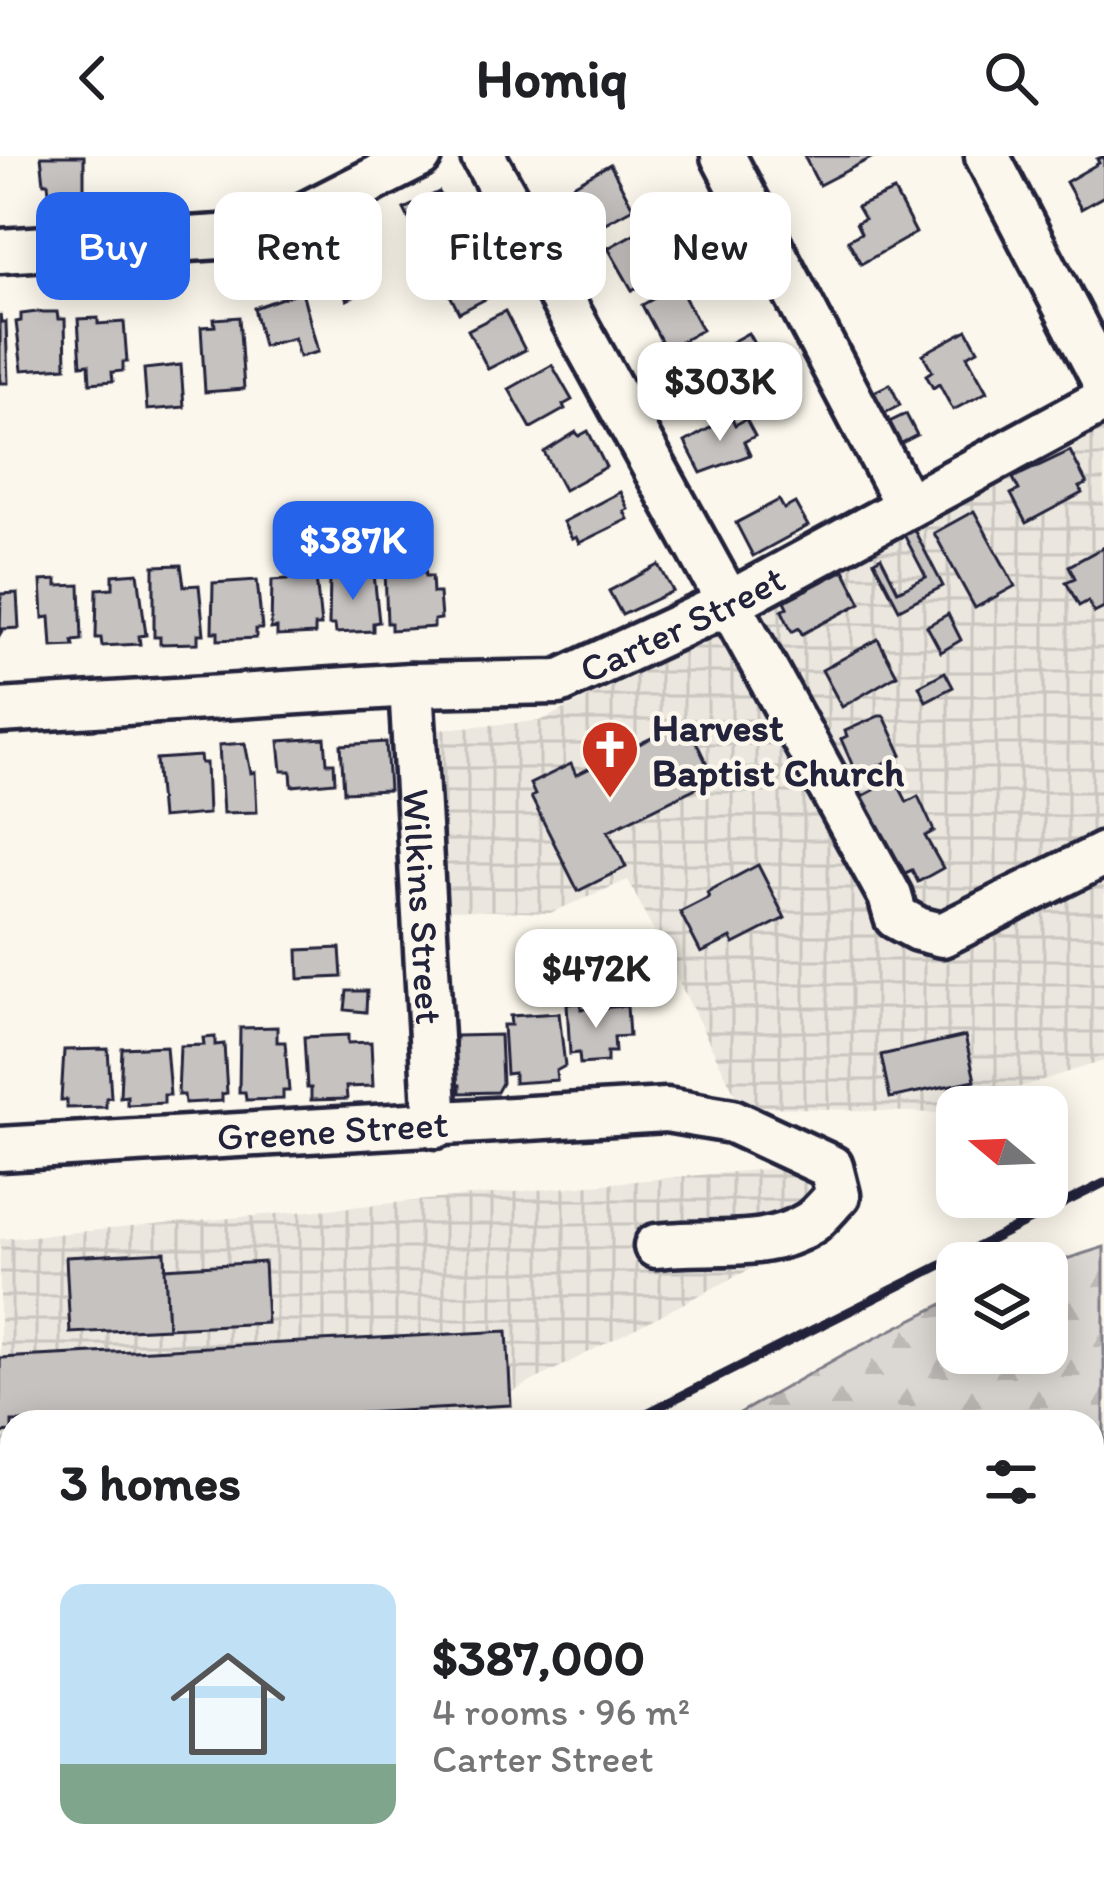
<!DOCTYPE html>
<meta charset="utf-8">
<style>
body{margin:0;font-family:Itim,sans-serif;background:#f6f6f6;color:#202124;height:100vh;display:flex;flex-direction:column;font-size:45px;white-space:nowrap}
*{box-sizing:border-box;margin:0}
p{font-size:39px;color:#757577}
.icon{flex:none;width:66px;height:66px;fill:none;stroke:currentColor;stroke-width:2;stroke-linecap:round;stroke-linejoin:round}
.map{position:relative;flex:1;overflow:hidden}
.details{position:absolute;left:0px;top:1254px;width:1104px;height:468px;display:flex;flex-direction:column;background:#fff;border-radius:36px 36px 0 0;box-shadow:0 6px 30px #0003}
.details>*{flex:none}
.guide{position:absolute;left:36px;top:36px;width:1032px;height:108px;display:flex;gap:24px}
.needle{width:78px;rotate:289deg}
.fabs{position:absolute;left:936px;top:930px;display:grid;gap:24px}
.fabs a{display:grid;place-items:center;width:132px;height:132px;border-radius:24px;background:#fff;box-shadow:0 6px 30px #0003;font-size:60px}
.price{position:absolute;translate:-50% -102px;padding:0 27px;border-radius:24px;background:#fff;color:#222;font-size:39px;line-height:78px;filter:drop-shadow(0 3px 6px #0008)}
.price::after{content:'';position:absolute;left:50%;top:72px;width:36px;height:27px;margin-left:-18px;background:inherit;clip-path:polygon(0 0,100% 0,50% 100%)}
.price.current{background:#2563eb;color:#fff}
ul{padding:0;list-style:none}
li{display:flex;align-items:center;gap:36px;height:300px;padding:0 60px}
li span{display:grid;place-items:center;flex:none;width:336px;height:240px;border-radius:24px;color:#555}
li>.icon{margin-inline-start:auto}
span .icon{width:144px;height:144px;fill:#fffc;stroke-width:1}
li b{font-size:51px}
h2{display:flex;justify-content:space-between;align-items:center;height:144px;padding:0 60px;font-size:51px}
.pill{padding:0 42px;border-radius:24px;background:#fff;box-shadow:0 6px 30px #0003;font-size:42px;line-height:108px}
.pill.current{background:#2563eb;color:#fff}
header{display:flex;justify-content:space-between;align-items:center;height:156px;padding:0 60px;background:#fff;font-size:54px;font-weight:800}
.map>svg:first-child{display:block}
.industrial{fill:url(#industrial-grid)}
.grass{fill:#dbd8d3;stroke:#7e7d87;stroke-width:3}
.forest{fill:url(#forest-firs);stroke:#7e7d87;stroke-width:3}
.wetland{fill:url(#wetland-marsh);stroke:#7e7d87;stroke-width:3}
.lines{fill:none;stroke-linecap:round;stroke-linejoin:round}
.stream{stroke:#787681;stroke-width:9}
.building{fill:#c6c2c0;stroke:#22223b;stroke-width:3}
.minor-casing{stroke:#22223b;stroke-width:51}
.minor{stroke:#fbf7ec;stroke-width:42}
.rail{stroke:#22223b;stroke-width:9}
.labels{text-anchor:middle;dominant-baseline:central;stroke-width:9;stroke-linejoin:round;paint-order:stroke}
.street-label{font-size:39px;fill:#22223b;stroke:#fbf7ec}
.poi-label{font-size:39px;font-weight:bold;fill:#22223b;stroke:#fbf7ec;text-anchor:start}
</style>
<header><svg class="icon" aria-label="back" viewBox="0 0 24 24"><path d="M15 5l-7 7 7 7"/></svg>Homiq<svg class="icon" aria-label="search" viewBox="0 0 24 24"><circle cx="10" cy="10" r="6"/><path d="M15 15l6 6"/></svg></header>
<div class="map">
<svg width="1104" height="1722" viewBox="0 0 1104 1722">
<defs>
<pattern id="industrial-grid" width="8" height="8" patternUnits="userSpaceOnUse" patternTransform="scale(3)"><rect width="8" height="8" fill="#ebe7df"/><path d="M0 4h8M4 0v8" fill="none" stroke="#c9c6c0"/></pattern>
<pattern id="forest-firs" width="22" height="20" patternUnits="userSpaceOnUse" patternTransform="scale(3)"><rect width="22" height="20" fill="#dbd8d3"/><path d="M5 1l3.5 6h-7zM16 11l3.5 6h-7z" fill="#bcb9b6"/></pattern>
<pattern id="wetland-marsh" width="20" height="14" patternUnits="userSpaceOnUse" patternTransform="scale(3)"><rect width="20" height="14" fill="#dbd8d3"/><path d="M1 5h8M5 5V1M11 12h8M15 12V8" fill="none" stroke="#bcb9b6"/></pattern>
</defs>
<rect width="100%" height="100%" fill="#fbf7ec"/>
<filter id="ink" filterUnits="userSpaceOnUse"><feTurbulence type="fractalNoise" baseFrequency=".00833" numOctaves="2"/><feDisplacementMap in="SourceGraphic" scale="24" xChannelSelector="R" yChannelSelector="G"/><feConvolveMatrix kernelMatrix="1 2 1 2 8 2 1 2 1" color-interpolation-filters="sRGB"/></filter>
<g filter="url(#ink)">
<!-- industrial -->
<g class="industrial">
<path d="M1104,273V905L936,957L741,950L628,724L550,757L438,753L427,574L540,565L705,486Z"/>
<path d="M798,1010L828,1073L453,1266H12V1424L0,1414V1083Z"/>
</g>
<!-- grass -->
<path class="grass" d="M243,1710H389L393,1722H231L227,1714Z"/>
<!-- forest -->
<path class="forest" d="M1104,1091V1471H1092V1266H724L846,1197L957,1141V1197H1047V1109Z"/>
<!-- wetland -->
<g class="wetland">
<path d="M1104,1471V1698L1092,1705V1471Z"/>
<path d="M389,1710H1085L1076,1722H393Z"/>
</g>
<g class="lines">
<!-- stream -->
<g class="stream">
<path d="M1092,1513L1104,1511"/>
<path d="M1092,1663L1104,1656"/>
<path d="M440,1710L454,1722"/>
<path d="M1037,1722L1044,1710"/>
</g>
</g>
<!-- building -->
<g class="building">
<path d="M41,0H84V33L49,36L48,27H44Z"/>
<path d="M804,0H875L819,29Z"/>
<path d="M1104,0V40L1081,53L1066,26L1099,7L1097,3Z"/>
<path d="M610,8L633,52L596,72L573,29Z"/>
<path d="M894,35L916,77L861,108L848,84L861,77L856,67L864,63L857,51Z"/>
<path d="M439,36L461,80L426,97L404,53Z"/>
<path d="M648,70L671,112L632,134L608,92Z"/>
<path d="M472,94L479,109L486,105L491,115L484,119L495,138L459,157L437,113Z"/>
<path d="M355,101L371,132L347,144L331,113Z"/>
<path d="M678,129L702,174L666,194L642,149Z"/>
<path d="M302,135L318,196L299,201L294,182L263,190L254,152Z"/>
<path d="M505,155L525,194L488,213L468,174Z"/>
<path d="M37,156H57L58,163H65L66,211L22,214L16,166L21,165V158Z"/>
<path d="M0,158L1,166H6L8,227H0Z"/>
<path d="M239,161L244,233L205,236L201,171L215,170L214,163Z"/>
<path d="M98,162V168L124,166L127,206H123V215L112,216L113,225L90,227L89,208L81,209L78,163Z"/>
<path d="M967,174L978,194L967,200L987,236L953,254L939,228L933,232L926,219L932,215L923,198Z"/>
<path d="M748,177L759,197L728,214L717,194Z"/>
<path d="M714,198L737,242L701,260L679,217Z"/>
<path d="M181,209L184,251L147,254L144,213Z"/>
<path d="M552,209L572,244L563,249L565,253L531,272L509,233Z"/>
<path d="M890,228L900,249L875,262L864,241Z"/>
<path d="M906,258L917,279L890,293L879,271Z"/>
<path d="M731,260L735,269L746,263L755,280L744,286L750,299L701,317L685,286Z"/>
<path d="M588,275L606,311L564,334L544,296L576,276L579,280Z"/>
<path d="M1070,295L1087,328L1079,331L1082,337L1026,367L1011,338L1019,334L1013,322Z"/>
<path d="M620,336L628,353L624,355L628,363L579,387L576,381L572,383L563,366Z"/>
<path d="M779,344L784,353L795,347L808,370L753,400L736,367Z"/>
<path d="M974,355L1015,430L975,452L934,377Z"/>
<path d="M911,368L943,430L899,453L874,405L881,401L898,435L926,421L901,373Z"/>
<path d="M1104,391V452L1094,457L1088,445L1079,450L1066,426L1075,422L1069,410Z"/>
<path d="M181,409L184,430L199,429L204,478H198V487L160,488V481H154V410Z"/>
<path d="M659,409L673,435L622,459L609,435Z"/>
<path d="M425,411L426,420H432L433,437H439L441,463L434,464V471L391,474V467H387L385,414Z"/>
<path d="M844,414L861,447L802,478L799,472L792,476L782,455L788,451L785,445Z"/>
<path d="M138,417L146,479L139,480L140,488L102,490L101,482H96L97,433L113,432V419Z"/>
<path d="M374,418L379,466L373,467V475L336,477L335,469H329L330,420Z"/>
<path d="M316,421L321,470H315V478L277,480V472L271,473L272,424Z"/>
<path d="M57,424V430L80,429L82,484L73,485L74,490L52,491L50,461L43,462L41,425Z"/>
<path d="M257,424L262,473H256V482L218,484V476H212L213,427Z"/>
<path d="M17,437L19,472L3,473L0,478L1,438Z"/>
<path d="M948,458L961,484L941,496L927,470Z"/>
<path d="M878,483L897,519L842,551L822,514Z"/>
<path d="M945,516L953,531L926,545L919,530Z"/>
<path d="M879,560H884L902,599L864,616L861,612L855,615L841,583L847,580L845,575Z"/>
<path d="M686,565L714,623L608,675L626,711L578,735L531,641L535,639L530,628L571,608L576,619Z"/>
<path d="M325,582L327,607H334L335,626L292,630L291,615H282L279,585Z"/>
<path d="M386,586L389,634L344,636L341,589Z"/>
<path d="M245,587L251,617L255,616L257,656L223,657L219,589Z"/>
<path d="M200,600L201,607H206L208,658L161,662L156,603Z"/>
<path d="M895,623L907,646L918,640L934,675L925,680L943,712L918,726L912,714L898,720L887,700L891,697L882,678L876,681L862,657L868,653L861,641Z"/>
<path d="M758,709L785,762L734,788L731,782L701,797L680,756L709,741L707,736Z"/>
<path d="M340,792L342,821L299,823L298,794Z"/>
<path d="M347,835H367L366,856L345,854Z"/>
<path d="M581,847V853L627,850L629,880L614,881L615,896H607V906L580,908L579,897L570,898L567,848Z"/>
<path d="M559,857L565,910L556,915L557,924L514,927V917L506,918L503,869H511L510,860Z"/>
<path d="M277,871V886H285L289,935H283V943L246,944L245,936H239L240,872Z"/>
<path d="M348,879V887L371,886L373,930L346,931L347,943L311,944V932H307L304,881Z"/>
<path d="M500,879L502,927L497,936L460,937V929H453L456,880Z"/>
<path d="M965,880L975,924L890,942L881,899Z"/>
<path d="M215,881V889L224,888L227,937L222,938V945L185,947L184,939H178L180,890L204,889L203,882Z"/>
<path d="M166,890L170,939H164V947L127,949V940L120,941L122,892Z"/>
<path d="M108,893L111,941L106,942V951L67,952V944H61L64,894Z"/>
<path d="M165,1096L168,1172L70,1177L66,1101Z"/>
<path d="M264,1106L267,1167L168,1172L165,1112Z"/>
<path d="M507,1175L511,1249L195,1266H12V1276L0,1277V1202Z"/>
</g>
<g class="lines">
<defs>
<g id="minor">
<path d="M483,0L890,740L896,761L918,773L942,779L1104,698"/>
<path d="M723,0L907,350"/>
<path d="M987,0L1104,225"/>
<path d="M0,95L267,78L420,0"/>
<path id="s1" d="M411,529L436,970"/>
<path id="s2" d="M0,555L411,529L559,526L729,447L1104,244"/>
<path id="s3" d="M0,993L666,954L732,965L831,1011L838,1039C829,1048 820,1060 810,1067C765,1096 706,1083 656,1090"/>
</g>
</defs>
<!-- minor casing -->
<use href="#minor" class="minor-casing"/>
<!-- minor -->
<use href="#minor" class="minor"/>
<!-- rail -->
<g class="rail">
<path d="M629,1266L1104,1027"/>
<path d="M0,1482L12,1495"/>
<path d="M0,1513L12,1526"/>
<path d="M153,1710L161,1722"/>
<path d="M177,1710L185,1722"/>
</g>
</g>
</g>
<!-- icons -->
<defs>
<symbol id="church-pin" viewBox="-11 -11 22 30"><path d="M0 17L-7.5 6A9.5 9.5 0 1 1 7.5 6Z" fill="#c8321e" stroke="#fbf7ec"/><path d="M-1.2-6h2.4v3.5h3.3v2.4h-3.3V6h-2.4V-.1h-3.3v-2.4h3.3Z" fill="#fff"/></symbol>
</defs>
<g fill-rule="evenodd">
<use href="#church-pin" x="577" y="560" width="66" height="90"/>
</g>
<g class="labels">
<!-- street labels -->
<g class="street-label">
<text stroke="none"><textPath href="#s2" startOffset="696">Carter Street</textPath></text>
<text stroke="none"><textPath href="#s1" startOffset="222">Wilkins Street</textPath></text>
<text stroke="none"><textPath href="#s3" startOffset="333">Greene Street</textPath></text>
</g>
<!-- poi labels -->
<g class="poi-label">
<text x="652" y="571">Harvest<tspan x="652" dy="45">Baptist Church</tspan></text>
</g>
</g>
</svg>
<div class="fabs">
<a><svg class="needle" viewBox="-14 -14 28 28"><path d="M0-13l5 13h-10z" fill="#e53935"/><path d="M0 13l5-13h-10z" fill="#757577"/></svg></a>
<a><svg class="icon" aria-label="layers" viewBox="0 0 24 24"><path d="M12 4l9 5-9 5-9-5zM3 14l9 5 9-5"/></svg></a>
</div>
<b class="price" style="left:720px;top:288px">$303K</b>
<b class="price current" style="left:353px;top:447px">$387K</b>
<b class="price" style="left:596px;top:875px">$472K</b>
<div class="guide">
<a class="pill current">Buy</a>
<a class="pill">Rent</a>
<a class="pill">Filters</a>
<a class="pill">New</a>
</div>
<section class="details">
<h2>3 homes<svg class="icon" aria-label="filters" viewBox="0 0 24 24"><path d="M4 7h16M4 17h16"/><circle cx="9" cy="7" r="2"/><circle cx="15" cy="17" r="2"/></svg></h2>
<ul>
<li><span style="background:linear-gradient(#bfe0f5 75%,#7fa58c 0)"><svg class="icon" aria-label="home" viewBox="0 0 24 24"><path d="M3 11l9-7 9 7M6 9v11h12V9"/></svg></span><div><b>$387,000</b><p>4 rooms · 96 m²</p><p>Carter Street</p></div></li>
</ul>
</section>
</div>
